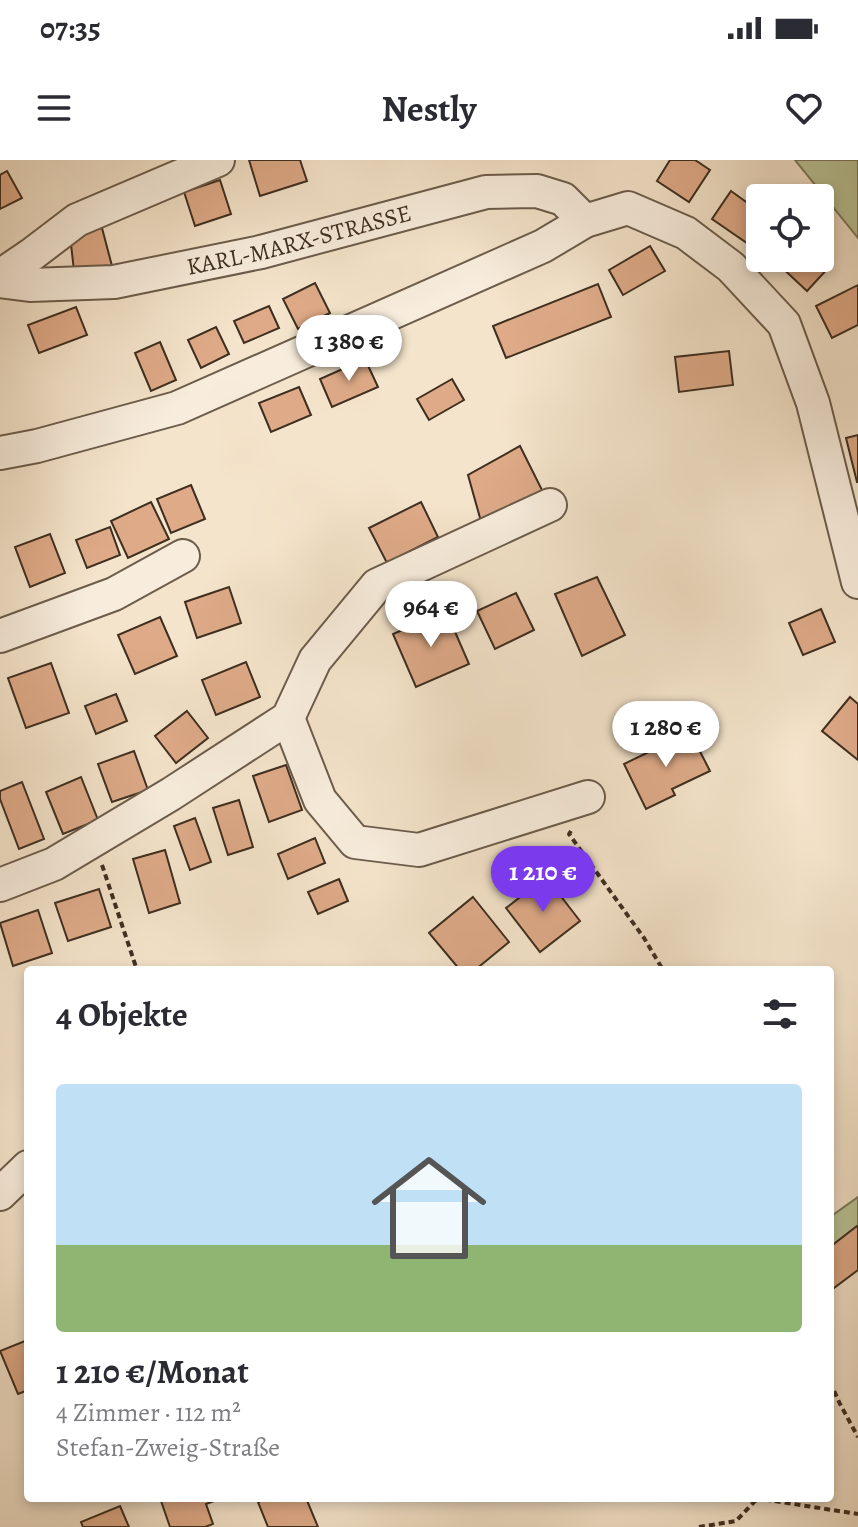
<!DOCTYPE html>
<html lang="de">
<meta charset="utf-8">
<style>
body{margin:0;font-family:Alegreya,serif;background:#f2f2f3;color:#2b2b33;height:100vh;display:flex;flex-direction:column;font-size:30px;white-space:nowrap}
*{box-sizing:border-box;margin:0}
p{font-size:26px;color:#7c7c81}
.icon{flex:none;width:44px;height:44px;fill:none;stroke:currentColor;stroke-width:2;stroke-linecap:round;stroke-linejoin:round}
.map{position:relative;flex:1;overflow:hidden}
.details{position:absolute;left:24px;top:806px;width:810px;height:536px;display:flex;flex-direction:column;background:#fff;border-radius:8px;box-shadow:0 4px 12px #0003}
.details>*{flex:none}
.fabs{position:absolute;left:746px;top:24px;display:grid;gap:16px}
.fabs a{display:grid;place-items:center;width:88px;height:88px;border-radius:8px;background:#fff;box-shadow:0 4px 12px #0003;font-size:40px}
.price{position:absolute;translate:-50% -68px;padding:0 18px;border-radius:28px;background:#fff;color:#222;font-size:26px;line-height:52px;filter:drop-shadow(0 2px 4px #0008)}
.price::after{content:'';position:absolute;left:50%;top:48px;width:24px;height:18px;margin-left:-12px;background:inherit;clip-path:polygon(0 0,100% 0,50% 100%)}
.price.current{background:#7c3aed;color:#fff}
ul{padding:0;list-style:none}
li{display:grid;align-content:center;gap:16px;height:424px;padding:0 32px}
li span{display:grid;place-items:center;height:248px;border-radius:8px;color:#555}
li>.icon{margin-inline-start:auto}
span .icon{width:144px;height:144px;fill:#fffc;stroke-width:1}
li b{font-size:34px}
h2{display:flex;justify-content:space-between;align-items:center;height:96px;padding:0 32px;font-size:34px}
.status{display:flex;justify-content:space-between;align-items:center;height:56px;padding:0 40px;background:#fff;direction:ltr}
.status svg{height:22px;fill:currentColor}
header{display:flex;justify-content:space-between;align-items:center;height:104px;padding:0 32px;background:#fff;font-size:36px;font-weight:700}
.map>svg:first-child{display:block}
.green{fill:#bac498;stroke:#7c795c;stroke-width:2}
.building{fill:#deaa88;stroke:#3e2e20;stroke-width:2}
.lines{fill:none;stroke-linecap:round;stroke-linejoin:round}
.minor-casing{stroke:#6c5c4b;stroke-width:36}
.path{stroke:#3e2e20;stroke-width:4;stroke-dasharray:6 4;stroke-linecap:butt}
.minor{stroke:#f8eddd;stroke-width:32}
.labels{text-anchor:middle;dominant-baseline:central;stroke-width:6;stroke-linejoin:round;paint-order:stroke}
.street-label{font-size:24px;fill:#3e2e20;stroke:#f8eddd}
</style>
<div class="status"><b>07:35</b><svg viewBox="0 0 49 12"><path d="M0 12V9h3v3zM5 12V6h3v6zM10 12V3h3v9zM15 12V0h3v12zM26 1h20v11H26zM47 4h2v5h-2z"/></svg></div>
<header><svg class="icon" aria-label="menu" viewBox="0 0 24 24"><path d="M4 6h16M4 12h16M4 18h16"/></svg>Nestly<svg class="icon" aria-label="heart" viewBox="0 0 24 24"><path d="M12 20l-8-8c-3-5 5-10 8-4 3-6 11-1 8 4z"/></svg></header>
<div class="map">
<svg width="858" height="1367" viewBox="0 0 858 1367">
<rect width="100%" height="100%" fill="#f4e4cb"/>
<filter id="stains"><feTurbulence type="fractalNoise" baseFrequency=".0025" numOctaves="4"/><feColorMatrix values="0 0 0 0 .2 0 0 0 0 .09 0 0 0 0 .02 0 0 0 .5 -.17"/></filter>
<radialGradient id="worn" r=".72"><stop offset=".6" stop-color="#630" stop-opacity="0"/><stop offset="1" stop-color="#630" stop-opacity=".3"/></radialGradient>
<!-- green -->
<g class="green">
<path d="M795,0H858V78Z"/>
<path d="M858,1037V1068L856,1067L830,1087V1057Z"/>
</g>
<!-- building -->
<g class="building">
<path d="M249,0H300L307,21L260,36Z"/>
<path d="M670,0H695L710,10L689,42L657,21Z"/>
<path d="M7,11L22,38L0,49V15Z"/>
<path d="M220,20L231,54L195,66L184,32Z"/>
<path d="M731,31L760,52V92L712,59Z"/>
<path d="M102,68L112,106L74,111L70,75Z"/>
<path d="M650,86L665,111L623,135L609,110Z"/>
<path d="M820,96L830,106L807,131L777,103L782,98H820Z"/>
<path d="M315,123L330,153L298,169L283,139Z"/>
<path d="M598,124L611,157L506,198L493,166Z"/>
<path d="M858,125V165L832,178L816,146Z"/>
<path d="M269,146L279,168L244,183L234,161Z"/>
<path d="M76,147L87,175L39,193L28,165Z"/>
<path d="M216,167L229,194L201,208L188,180Z"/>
<path d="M160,182L176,220L151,231L135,193Z"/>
<path d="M729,191L733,225L679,232L675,197Z"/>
<path d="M365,199L378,227L332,247L320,219Z"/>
<path d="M452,219L464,240L429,260L417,239Z"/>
<path d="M299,227L311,255L271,272L259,243Z"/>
<path d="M858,275V322H857L846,278Z"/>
<path d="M520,286L542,330L482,365L468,315Z"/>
<path d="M191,325L205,359L171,373L157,339Z"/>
<path d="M151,342L169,379L128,398L111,361Z"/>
<path d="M421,342L438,377L387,403L369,368Z"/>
<path d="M110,367L120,395L87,408L76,380Z"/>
<path d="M50,374L65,413L30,427L15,387Z"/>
<path d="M597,417L625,475L582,496L555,434Z"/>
<path d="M229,427L241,463L197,478L185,442Z"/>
<path d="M516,433L534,470L495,489L477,451Z"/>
<path d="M821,449L835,482L803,495L789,463Z"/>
<path d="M446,451L469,504L416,527L393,474Z"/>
<path d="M160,457L177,496L135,514L118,475Z"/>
<path d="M246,502L260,537L216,555L202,520Z"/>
<path d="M51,503L69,553L26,568L8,518Z"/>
<path d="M116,534L127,561L96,574L85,546Z"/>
<path d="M850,537L858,544V600L822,571Z"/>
<path d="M187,551L208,578L176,603L155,576Z"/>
<path d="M690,572L710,611L672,629L675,635L646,649L624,604Z"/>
<path d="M134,591L148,630L112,642L98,604Z"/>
<path d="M286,605L302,650L269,662L253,616Z"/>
<path d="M81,617L98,660L63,674L46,632Z"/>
<path d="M22,622L44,679L19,689L0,639V631Z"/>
<path d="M239,640L253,687L228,695L213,648Z"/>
<path d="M195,658L211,702L190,710L174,666Z"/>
<path d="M315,678L325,703L288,719L278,694Z"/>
<path d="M165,690L180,743L149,753L133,699Z"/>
<path d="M546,717L580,761L540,792L506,748Z"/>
<path d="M339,719L348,741L318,754L308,732Z"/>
<path d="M99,729L111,767L68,781L55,743Z"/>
<path d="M473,737L509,782L475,810H460L429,773Z"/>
<path d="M38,750L52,793L13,806L0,763Z"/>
<path d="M857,1066L858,1068V1110L830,1131V1087Z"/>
<path d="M25,1181L28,1187V1230L18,1234L0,1191Z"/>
<path d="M160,1338H222L206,1344L213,1364L205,1367H170Z"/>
<path d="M269,1338H306L318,1367H268L258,1342Z"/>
<path d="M120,1346L129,1367H83L81,1362Z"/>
</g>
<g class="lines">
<defs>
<g id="minor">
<path d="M0,116L31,95L77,60L218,0"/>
<path id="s1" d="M0,121L30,125L114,122L261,92L486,32L537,31L563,39L585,61"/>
<path d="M0,293L37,286L177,248L543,86L585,61L628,48L686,73L731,107L784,164L813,243L858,422"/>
<path d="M0,476L114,434L183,396"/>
<path d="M288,558L320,640L355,682L419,690L588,637"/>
<path d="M0,725L54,704L171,634L288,558L315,500L377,425L550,345"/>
<path d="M0,1034L28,1007"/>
</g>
</defs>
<!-- minor casing -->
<use href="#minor" class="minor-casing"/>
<!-- path -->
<g class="path">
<path d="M571,671L569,674L644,778L663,810"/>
<path d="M102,705L137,810"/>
<path d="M830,1222L840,1244L858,1277"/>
<path d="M755,1338L858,1354"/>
<path d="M699,1367L736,1361L757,1339"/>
</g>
<!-- minor -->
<use href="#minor" class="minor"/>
</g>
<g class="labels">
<!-- street labels -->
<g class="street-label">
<text stroke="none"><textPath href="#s1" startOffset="304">KARL-MARX-STRASSE</textPath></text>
</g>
</g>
<rect width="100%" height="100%" filter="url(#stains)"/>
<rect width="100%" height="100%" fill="url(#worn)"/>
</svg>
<div class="fabs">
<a><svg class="icon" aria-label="locate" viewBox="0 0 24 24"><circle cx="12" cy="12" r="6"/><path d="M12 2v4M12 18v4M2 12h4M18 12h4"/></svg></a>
</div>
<b class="price" style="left:349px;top:223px">1 380 €</b>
<b class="price" style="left:431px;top:489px">964 €</b>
<b class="price" style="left:666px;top:609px">1 280 €</b>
<b class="price current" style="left:543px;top:754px">1 210 €</b>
<section class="details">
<h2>4 Objekte<svg class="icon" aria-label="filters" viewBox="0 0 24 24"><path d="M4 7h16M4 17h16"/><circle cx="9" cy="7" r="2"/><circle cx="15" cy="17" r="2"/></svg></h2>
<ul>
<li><span style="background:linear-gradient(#bfe0f5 65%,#8fb573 0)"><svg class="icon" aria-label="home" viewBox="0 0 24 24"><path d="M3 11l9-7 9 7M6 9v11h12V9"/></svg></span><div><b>1 210 €/Monat</b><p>4 Zimmer · 112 m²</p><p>Stefan-Zweig-Straße</p></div></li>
</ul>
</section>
</div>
